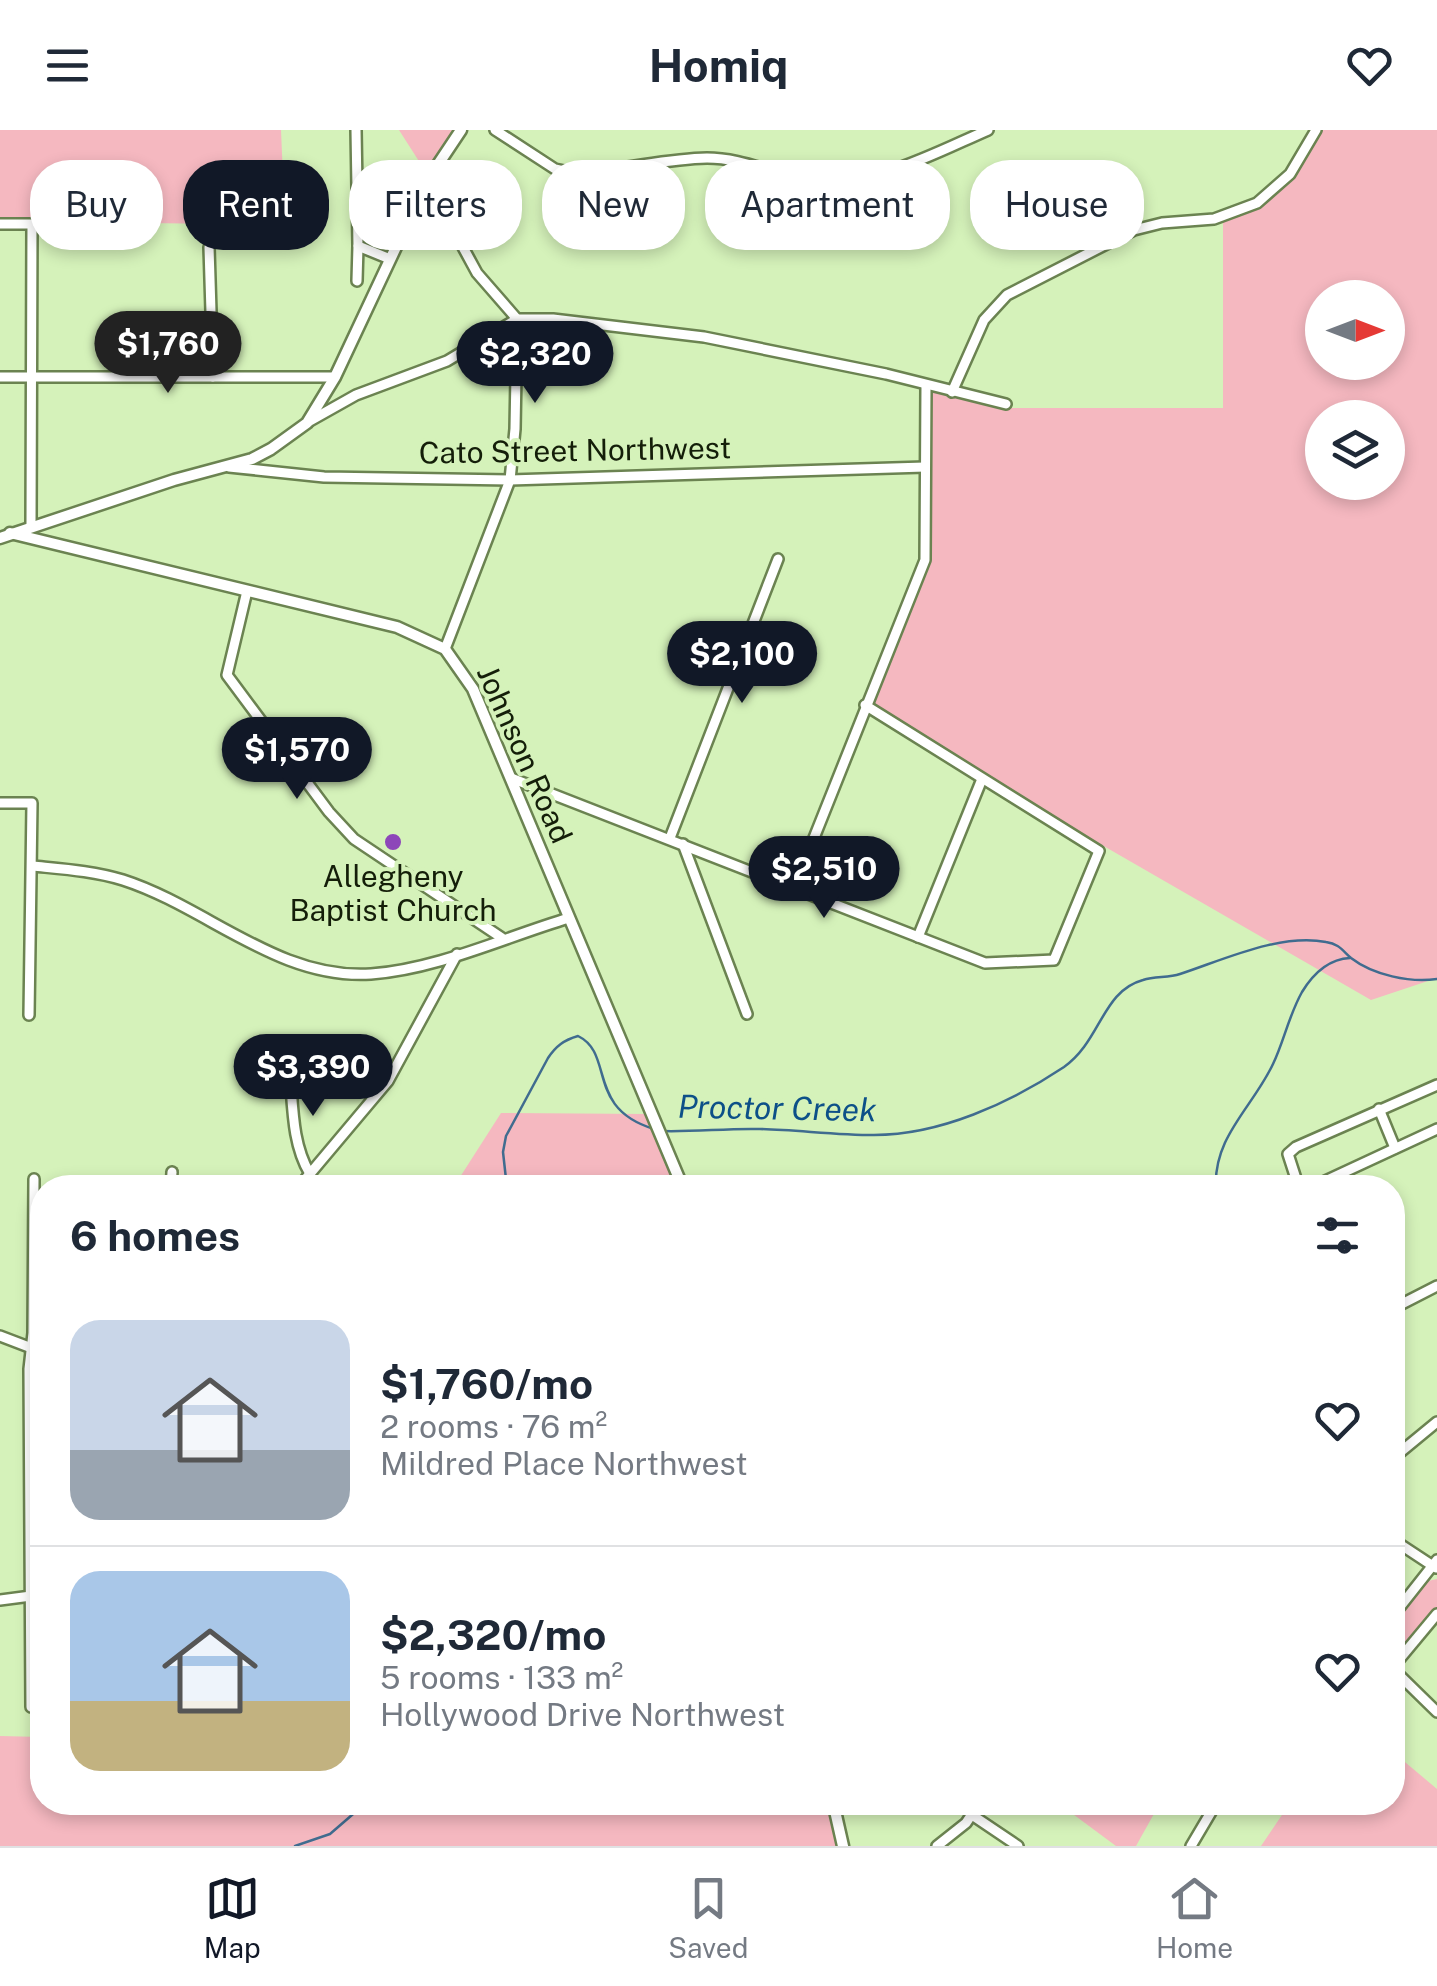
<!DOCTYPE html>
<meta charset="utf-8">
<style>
body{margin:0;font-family:"Public Sans",sans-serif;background:#f6f6f7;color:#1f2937;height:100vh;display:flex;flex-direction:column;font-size:38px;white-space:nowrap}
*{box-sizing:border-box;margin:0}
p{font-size:32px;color:#747a83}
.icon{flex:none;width:55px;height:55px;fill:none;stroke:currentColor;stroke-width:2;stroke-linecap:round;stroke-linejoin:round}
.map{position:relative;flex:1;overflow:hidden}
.drawer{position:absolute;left:30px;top:1045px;width:1375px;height:640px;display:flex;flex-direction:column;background:#fff;border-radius:40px;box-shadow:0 5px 15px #0003}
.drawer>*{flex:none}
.hud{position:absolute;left:30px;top:30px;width:1378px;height:90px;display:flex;gap:20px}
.needle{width:65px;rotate:90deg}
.controls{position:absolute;left:1305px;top:150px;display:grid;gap:20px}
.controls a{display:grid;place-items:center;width:100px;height:100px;border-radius:50%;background:#fff;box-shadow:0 5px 15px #0003;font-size:50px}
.price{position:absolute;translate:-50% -85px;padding:0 22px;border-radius:35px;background:#111827;color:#fff;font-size:32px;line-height:65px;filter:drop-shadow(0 2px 5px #0008)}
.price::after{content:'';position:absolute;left:50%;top:60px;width:30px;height:22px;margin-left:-15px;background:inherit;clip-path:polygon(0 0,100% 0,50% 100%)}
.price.current{background:#222;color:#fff}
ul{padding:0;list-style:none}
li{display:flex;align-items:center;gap:30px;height:250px;padding:0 40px}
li+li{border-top:2px solid #e0e1e3}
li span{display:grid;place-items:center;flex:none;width:280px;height:200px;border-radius:30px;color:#555}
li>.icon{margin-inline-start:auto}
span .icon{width:120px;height:120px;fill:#fffc;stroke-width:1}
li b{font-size:42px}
h2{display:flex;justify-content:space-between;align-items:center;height:120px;padding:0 40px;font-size:42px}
.pill{padding:0 35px;border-radius:40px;background:#fff;box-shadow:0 5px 15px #0003;font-size:35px;line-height:90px}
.pill.current{background:#111827;color:#fff}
header{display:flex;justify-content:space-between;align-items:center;height:130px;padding:0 40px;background:#fff;font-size:45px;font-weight:700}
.tabs{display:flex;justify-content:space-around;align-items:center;height:140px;border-top:2px solid #e0e1e3;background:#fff;font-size:28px;color:#747a83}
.tabs a{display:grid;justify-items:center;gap:5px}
.tabs .current{color:#111827}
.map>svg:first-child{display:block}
.green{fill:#f5b8c0;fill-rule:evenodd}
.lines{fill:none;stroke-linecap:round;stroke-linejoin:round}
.stream{stroke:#406c8f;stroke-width:2.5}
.minor-casing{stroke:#6b8351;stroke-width:14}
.tertiary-casing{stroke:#6b8351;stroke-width:15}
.minor{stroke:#fff;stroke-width:9}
.tertiary{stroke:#fff;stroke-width:10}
.poi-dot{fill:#8d46b9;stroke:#d5f2ba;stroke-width:4}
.labels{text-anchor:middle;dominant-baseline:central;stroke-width:8;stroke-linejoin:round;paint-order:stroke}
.street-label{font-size:30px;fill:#141e09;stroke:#d5f2ba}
.poi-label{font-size:30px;fill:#141e09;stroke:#d5f2ba}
.water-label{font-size:32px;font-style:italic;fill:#0d5088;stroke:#d5f2ba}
</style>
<header><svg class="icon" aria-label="menu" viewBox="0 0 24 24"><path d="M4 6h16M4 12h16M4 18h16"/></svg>Homiq<svg class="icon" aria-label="heart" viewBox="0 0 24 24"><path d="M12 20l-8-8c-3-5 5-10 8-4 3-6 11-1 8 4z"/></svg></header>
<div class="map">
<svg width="1437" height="1716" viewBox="0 0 1437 1716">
<rect width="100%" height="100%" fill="#d5f2ba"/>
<!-- green -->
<g class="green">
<path d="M0,0H281L285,95L0,91Z"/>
<path d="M399,0H465L431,50Z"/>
<path d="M1312,0H1437V848L1371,870L864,578L922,428L924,256L1008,278H1223V87L1277,57ZM1322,168H1388V232H1322ZM1322,288H1388V352H1322Z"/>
<path d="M501,983L648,984L680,1058H453Z"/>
<path d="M1437,1449V1479L1402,1521H1393V1493L1428,1451Z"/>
<path d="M0,1606L42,1607V1672L831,1673L837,1716H0Z"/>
<path d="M1393,1622L1437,1659V1716H1261L1290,1673L1392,1672Z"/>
<path d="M1058,1673H1160L1136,1716H1116Z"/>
</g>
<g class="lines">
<!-- stream -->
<g class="stream">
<path d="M662,1001C695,1002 728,998 760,999C798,1000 836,1005 874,1005C940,1005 1010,973 1064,937C1101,911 1102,861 1143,850C1155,846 1168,848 1180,844C1223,830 1280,803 1326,812C1339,814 1342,820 1351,828C1373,845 1410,853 1437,849"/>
<path d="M507,1058L503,1022L506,1006L548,928C556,916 564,910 578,906C615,924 585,978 654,999"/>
<path d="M1216,1058C1213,1007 1253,977 1273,934C1284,911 1289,885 1302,862C1313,844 1329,829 1350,828"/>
<path d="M295,1716L330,1704L367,1672"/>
</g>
<defs>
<g id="minor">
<path d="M356,0L358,116L390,129"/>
<path d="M495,0L555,39L569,42C616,42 661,29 707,28C744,28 777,46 813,50C872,58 935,23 988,0"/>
<path d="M427,51L477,143L517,189L515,299L510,350L445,519"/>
<path d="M0,94H32L31,395"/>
<path d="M209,117L213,247"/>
<path d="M357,151L358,116"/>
<path d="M0,247H335"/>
<path d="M952,262L984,190L1007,165L1134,100L1162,93L1214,89L1257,73L1290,44L1316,0"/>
<path d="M308,292L356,265L447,231L517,189H553L704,207L886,244L1006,274"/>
<path d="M229,337L324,347L510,350L925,337"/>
<path d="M247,461L227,545L329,682L354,709L502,808"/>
<path d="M511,648L985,833L1054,830L1099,721L865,575"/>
<path d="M0,673H32L29,885"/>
<path d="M670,708L778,429"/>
<path d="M683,714L747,884"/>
<path d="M33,736C63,739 94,741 123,750C207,777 278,850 371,844C438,839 505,807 569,788"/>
<path d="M794,758L925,430L926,256"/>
<path d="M918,807L982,649"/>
<path d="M290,942C293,977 292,1014 310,1044"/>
<path d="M1379,979L1395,1018"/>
<path d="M171,1058L172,1042"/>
<path d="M298,1058L388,951L457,824"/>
<path d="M1299,1058L1288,1024L1296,1017L1437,955"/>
<path d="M1310,1058L1437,999"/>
<path d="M1392,1179L1437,1156"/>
<path d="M0,1206L42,1222"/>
<path d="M1392,1329L1437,1292"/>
<path d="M1392,1409L1436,1438"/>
<path d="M0,1470L31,1466"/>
<path d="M1392,1487L1437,1430"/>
<path d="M1392,1538L1437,1484"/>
<path d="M1392,1538L1437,1582"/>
<path d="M31,1577L29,1239L33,1203L34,1049"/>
<path d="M972,1685L1018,1716"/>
<path d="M937,1716L966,1693L980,1672"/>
<path d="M1191,1716L1217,1672"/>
</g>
<g id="tertiary">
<path d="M10,403L397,497L445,519L473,559L683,1058"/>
<path d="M0,408L174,350L252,329L271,319L307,293L335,247L427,51L461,0"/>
<path d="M833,1672L843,1716"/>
</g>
</defs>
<!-- minor casing -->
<use href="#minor" class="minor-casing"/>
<!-- tertiary casing -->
<use href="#tertiary" class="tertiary-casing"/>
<!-- minor -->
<use href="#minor" class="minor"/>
<!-- tertiary -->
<use href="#tertiary" class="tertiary"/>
</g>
<!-- markers -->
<circle class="poi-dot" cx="393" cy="712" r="10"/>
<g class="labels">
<!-- street labels -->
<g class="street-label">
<text transform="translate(575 320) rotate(-1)">Cato Street Northwest</text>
<text transform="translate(525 624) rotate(66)">Johnson Road</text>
</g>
<!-- poi labels -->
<g class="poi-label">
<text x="393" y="746">Allegheny<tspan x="393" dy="34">Baptist Church</tspan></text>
</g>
<!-- water labels -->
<g class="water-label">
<text transform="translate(777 978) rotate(1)">Proctor Creek</text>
</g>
</g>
</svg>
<div class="controls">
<a><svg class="needle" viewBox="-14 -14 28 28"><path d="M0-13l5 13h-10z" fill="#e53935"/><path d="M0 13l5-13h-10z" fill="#747a83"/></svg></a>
<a><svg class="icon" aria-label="layers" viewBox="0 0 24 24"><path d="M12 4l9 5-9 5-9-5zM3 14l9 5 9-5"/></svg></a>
</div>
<b class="price current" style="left:168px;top:266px">$1,760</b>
<b class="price" style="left:535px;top:276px">$2,320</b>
<b class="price" style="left:742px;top:576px">$2,100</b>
<b class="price" style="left:297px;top:672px">$1,570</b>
<b class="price" style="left:824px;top:791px">$2,510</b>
<b class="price" style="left:313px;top:989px">$3,390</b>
<div class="hud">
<a class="pill">Buy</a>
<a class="pill current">Rent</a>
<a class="pill">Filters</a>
<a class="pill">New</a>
<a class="pill">Apartment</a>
<a class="pill">House</a>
</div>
<section class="drawer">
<h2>6 homes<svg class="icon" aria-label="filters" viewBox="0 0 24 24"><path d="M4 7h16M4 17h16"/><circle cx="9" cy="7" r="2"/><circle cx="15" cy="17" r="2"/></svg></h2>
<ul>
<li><span style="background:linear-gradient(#c9d6e8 65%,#9aa5b1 0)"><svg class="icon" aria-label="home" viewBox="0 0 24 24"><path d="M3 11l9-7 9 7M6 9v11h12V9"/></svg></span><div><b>$1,760/mo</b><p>2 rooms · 76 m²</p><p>Mildred Place Northwest</p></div><svg class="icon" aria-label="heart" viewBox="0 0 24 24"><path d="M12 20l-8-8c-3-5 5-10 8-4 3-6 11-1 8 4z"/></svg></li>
<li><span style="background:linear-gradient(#a9c7e8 65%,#c2b280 0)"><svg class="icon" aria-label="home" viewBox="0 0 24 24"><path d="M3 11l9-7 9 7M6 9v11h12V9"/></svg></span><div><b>$2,320/mo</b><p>5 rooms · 133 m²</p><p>Hollywood Drive Northwest</p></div><svg class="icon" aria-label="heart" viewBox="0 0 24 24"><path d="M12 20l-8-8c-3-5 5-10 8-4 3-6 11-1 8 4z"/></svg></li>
</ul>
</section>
</div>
<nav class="tabs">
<a class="current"><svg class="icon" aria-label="map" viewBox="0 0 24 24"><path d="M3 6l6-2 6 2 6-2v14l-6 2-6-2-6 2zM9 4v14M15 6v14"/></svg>Map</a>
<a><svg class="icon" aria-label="saved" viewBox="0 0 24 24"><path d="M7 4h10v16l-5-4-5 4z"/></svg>Saved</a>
<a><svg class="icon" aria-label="home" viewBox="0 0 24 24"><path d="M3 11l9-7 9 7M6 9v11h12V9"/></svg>Home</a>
</nav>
